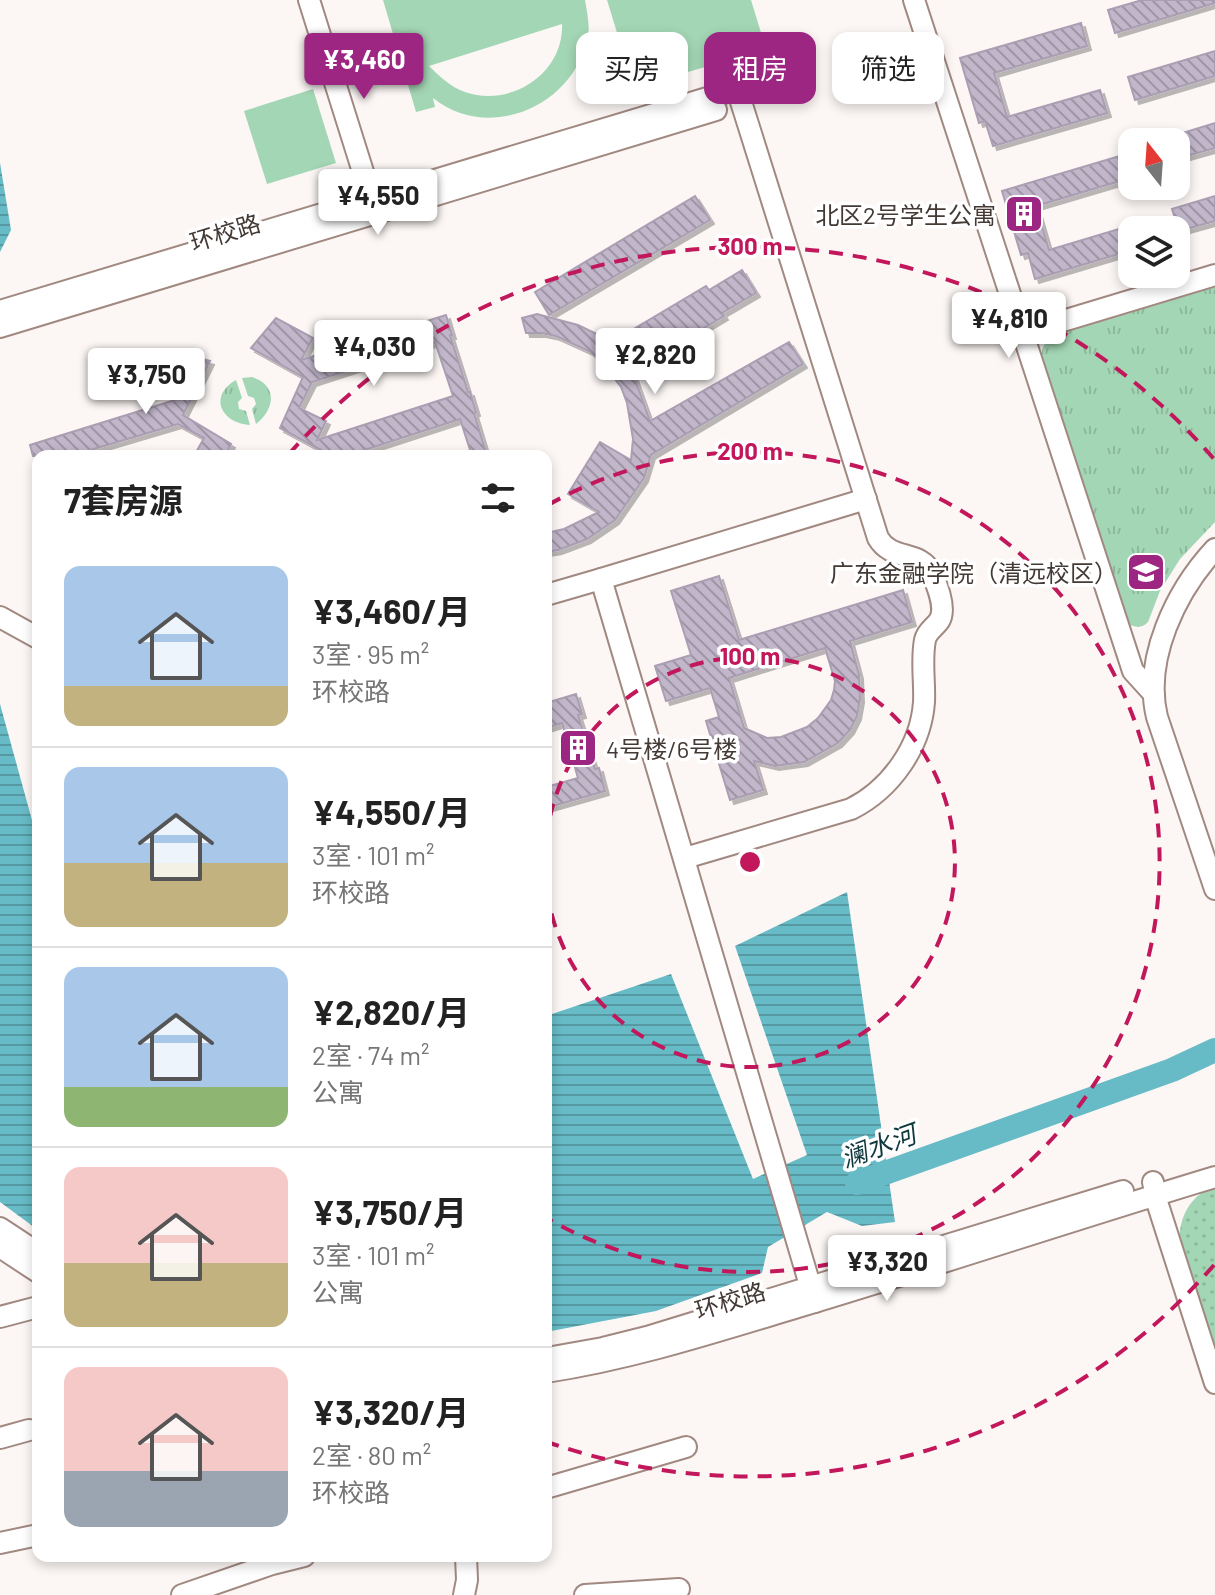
<!DOCTYPE html>
<html lang="zh">
<meta charset="utf-8">
<style>
body{margin:0;font-family:Barlow,"Noto Sans SC",sans-serif;background:#f2f2f2;color:#222;height:100vh;display:flex;flex-direction:column;font-size:30px;white-space:nowrap}
*{box-sizing:border-box;margin:0}
p{font-size:26px;color:#767676}
.icon{flex:none;width:44px;height:44px;fill:none;stroke:currentColor;stroke-width:2;stroke-linecap:round;stroke-linejoin:round}
.map{position:relative;flex:1;overflow:hidden}
.sheet{position:absolute;left:32px;top:450px;width:520px;height:1112px;display:flex;flex-direction:column;background:#fff;border-radius:16px;box-shadow:0 4px 12px #0003}
.sheet>*{flex:none}
.hud{position:absolute;left:576px;top:32px;width:518px;height:72px;display:flex;gap:16px}
.needle{width:52px;rotate:343deg}
.fabs{position:absolute;left:1118px;top:128px;display:grid;gap:16px}
.fabs a{display:grid;place-items:center;width:72px;height:72px;border-radius:16px;background:#fff;box-shadow:0 4px 12px #0003;font-size:40px}
.price{position:absolute;translate:-50% -68px;padding:0 18px;border-radius:8px;background:#fff;color:#222;font-size:26px;line-height:52px;filter:drop-shadow(0 2px 4px #0008)}
.price::after{content:'';position:absolute;left:50%;top:48px;width:24px;height:18px;margin-left:-12px;background:inherit;clip-path:polygon(0 0,100% 0,50% 100%)}
.price.current{background:#9c2681;color:#fff}
ul{padding:0;list-style:none}
li{display:flex;align-items:center;gap:24px;height:200px;padding:0 32px}
li+li{border-top:2px solid #e0e0e0}
li span{display:grid;place-items:center;flex:none;width:224px;height:160px;border-radius:16px;color:#555}
li>.icon{margin-inline-start:auto}
span .icon{width:96px;height:96px;fill:#fffc;stroke-width:1}
li b{font-size:34px}
h2{display:flex;justify-content:space-between;align-items:center;height:96px;padding:0 32px;font-size:34px}
.tag{padding:0 28px;border-radius:16px;background:#fff;box-shadow:0 4px 12px #0003;font-size:28px;line-height:72px}
.tag.current{background:#9c2681;color:#fff}
.map>svg:first-child{display:block}
.grass{fill:url(#grass-tufts)}
.park{fill:url(#park-dots)}
.garden{fill:#a3d6b4;fill-rule:evenodd}
.water{fill:url(#water-rules)}
.lines{fill:none;stroke-linecap:round;stroke-linejoin:round}
.river{stroke:#67bbc6;stroke-width:24}
.building{fill:url(#building-back-hatch);stroke:#aa9eb2;stroke-width:2;fill-rule:evenodd;filter:url(#shadow)}
.minor-casing{stroke:#a18981;stroke-width:24}
.minor{stroke:#fff;stroke-width:20}
.ring{fill:none;stroke:#c2185b;stroke-width:4;stroke-dasharray:14 10}
.labels{text-anchor:middle;dominant-baseline:central;stroke-width:7;stroke-linejoin:round;paint-order:stroke}
.poi-label{font-size:24px;fill:#433935;stroke:#fff;text-anchor:end}
.street-label{font-size:24px;fill:#433935;stroke:#fff}
.water-label{font-size:26px;font-style:italic;fill:#10393e;stroke:#fff}
.centre{fill:#c2185b;stroke:#fff;stroke-width:4}
.ring-label{font-size:24px;text-anchor:middle;font-weight:bold;fill:#c2185b;stroke:#fff;stroke-width:7;stroke-linejoin:round;paint-order:stroke}
</style>
<div class="map">
<svg width="1215" height="1595" viewBox="0 0 1215 1595">
<defs>
<pattern id="grass-tufts" width="24" height="20" patternUnits="userSpaceOnUse" patternTransform="scale(2)"><rect width="24" height="20" fill="#a3d6b4"/><path d="M3 7l-1-3M5 7V3M7 7l1-3M15 17l-1-3M17 17v-4M19 17l1-3" fill="none" stroke="#8eb89b"/></pattern>
<pattern id="park-dots" width="8" height="8" patternUnits="userSpaceOnUse" patternTransform="scale(2)"><rect width="8" height="8" fill="#a3d6b4"/><path d="M2 2h.1M6 6h.1" fill="none" stroke="#8eb89b" stroke-width="1.8" stroke-linecap="round"/></pattern>
<pattern id="water-rules" width="6" height="5" patternUnits="userSpaceOnUse" patternTransform="scale(2)"><rect width="6" height="5" fill="#67bbc6"/><path d="M0 2.5h6" fill="none" stroke="#5699a2"/></pattern>
<pattern id="building-back-hatch" width="6" height="6" patternUnits="userSpaceOnUse" patternTransform="scale(2)"><rect width="6" height="6" fill="#c1b6ca"/><path d="M-1 5l2 2M0 0l6 6M5-1l2 2" fill="none" stroke="#9e95a5"/></pattern>
<filter id="shadow"><feDropShadow dx="4" dy="4" stdDeviation="0" flood-color="#0004"/></filter>
</defs>
<rect width="100%" height="100%" fill="#fcf7f5"/>
<!-- grass -->
<g class="grass">
<path d="M1215,287V522L1180,559L1160,591L1148,622C1142,628 1136,628 1128,624L1041,357C1042,345 1046,341 1057,335Z"/>
<path d="M252,377C278,385 275,409 256,424L252,409L256,404L254,398L248,396L242,378Z"/>
<path d="M236,380L242,398L238,402L239,409L246,411L250,425C221,423 208,396 236,380Z"/>
</g>
<!-- park -->
<path class="park" d="M1215,1186V1363L1179,1244C1179,1217 1189,1196 1215,1186Z"/>
<!-- garden -->
<g class="garden">
<path d="M383,0H585C587,12 590,25 588,37C574,106 489,143 433,98L435,107L416,112ZM562,24C564,73 511,108 465,92C451,87 440,77 429,66Z"/>
<path d="M607,0H751L766,49L634,88Z"/>
<path d="M313,89L336,163L267,184L244,111Z"/>
</g>
<!-- water -->
<g class="water">
<path d="M0,163L11,230L0,252Z"/>
<path d="M0,704L38,842V1230L0,1202Z"/>
<path d="M847,892L895,1222L862,1226L827,1212L768,1247L762,1273L656,1311L546,1332V1016L671,974L753,1179L807,1155L735,946Z"/>
</g>
<g class="lines">
<!-- river -->
<path class="river" d="M857,1183L1172,1070L1215,1050"/>
</g>
<!-- building -->
<g class="building">
<path d="M1142,0H1215V3L1115,33L1108,10Z"/>
<path d="M1081,23L1087,46L994,73L1007,117L1100,90L1107,113L993,146L985,121L979,123L960,58Z"/>
<path d="M1215,51V76L1135,100L1128,77Z"/>
<path d="M1215,123V148L1176,159V135Z"/>
<path d="M1123,155L1130,178L1036,206L1049,250L1132,225V250L1035,279L1028,253L1021,255L1002,191Z"/>
<path d="M695,196L710,220L549,315L535,292Z"/>
<path d="M1215,196V221L1179,231L1172,209Z"/>
<path d="M742,270L756,293L722,313L724,316L632,371L650,421L789,342L803,364L651,455L644,478L615,520L587,539L558,550L546,552V533L564,529L599,512L568,494L600,442L631,460L633,439L627,403L621,387L601,361L589,351L556,336L542,333H526L522,318L537,314L578,325L599,335L610,343L706,286L709,290Z"/>
<path d="M446,315L452,335H450L468,392H470L476,412L474,413L487,456H472L460,419L346,456H332L280,428L303,377L251,348L276,318L313,338L301,360ZM435,342L453,396L317,440L326,421L299,408L312,382Z"/>
<path d="M172,351L210,361L183,415L231,444L225,456H194L204,438L178,424L70,456H33L30,445L175,400L153,388Z"/>
<path d="M719,576L739,640L903,590L912,622L850,641L859,675L860,699L857,716L850,730L838,743L804,762L775,766L754,761L763,790L730,800L706,721L719,717L710,688L666,701L655,666L691,655L671,591ZM825,648L835,681L834,690L831,700L818,718L807,727L781,737L767,738L744,728L729,678Z"/>
<path d="M576,694L582,714L578,715L595,769L599,768L605,791L546,808V787L578,778L562,723L546,728V703Z"/>
</g>
<g class="lines">
<defs>
<g id="minor">
<path d="M309,0L375,210"/>
<path d="M914,0L1133,671L1153,693"/>
<path d="M0,311L737,89L878,538C892,562 921,549 932,574C937,585 947,609 939,621C934,628 927,631 925,640C921,660 925,682 924,702C921,746 891,789 851,809L685,858"/>
<path d="M0,327L716,110"/>
<path d="M1023,333L1215,275"/>
<path d="M1215,549C1176,591 1143,659 1157,717L1215,889"/>
<path d="M546,595L601,579"/>
<path d="M0,617L38,638"/>
<path d="M1153,1182L1157,1202L1215,1383"/>
<path d="M0,1228L38,1253"/>
<path d="M0,1247L38,1272"/>
<path d="M815,1302L601,579L866,499"/>
<path d="M0,1317L38,1307"/>
<path d="M547,1358L603,1348L647,1337L1123,1191"/>
<path d="M546,1372C632,1359 715,1332 798,1307C938,1265 1076,1219 1215,1177"/>
<path d="M0,1438L29,1430"/>
<path d="M546,1488L686,1447"/>
<path d="M0,1543L38,1535"/>
<path d="M182,1595L272,1564L304,1556"/>
<path d="M464,1595L467,1580L466,1556"/>
<path d="M585,1595L679,1589"/>
</g>
</defs>
<!-- minor casing -->
<use href="#minor" class="minor-casing"/>
<!-- minor -->
<use href="#minor" class="minor"/>
</g>
<!-- distance rings -->
<g class="ring">
<path d="M546 841A205 205 0 1 1 546 883"/>
<path d="M548 505A410 410 0 1 1 548 1219"/>
<path d="M1214 1265A615 615 0 0 1 550 1443M289 454A615 615 0 0 1 1214 459"/>
</g>
<!-- icons -->
<defs>
<symbol id="building-square" viewBox="-11 -11 22 22"><rect x="-9" y="-9" width="18" height="18" rx="4" fill="#9c2681" stroke="#fff"/><path d="M-4-6H4V6H1V3H-1V6H-4ZM-2.5-4.3h1.7v1.8h-1.7ZM.8-4.3h1.7v1.8H.8ZM-2.5-1h1.7V.8h-1.7ZM.8-1h1.7V.8H.8Z" fill="#fff"/></symbol>
<symbol id="university-square" viewBox="-11 -11 22 22"><rect x="-9" y="-9" width="18" height="18" rx="4" fill="#9c2681" stroke="#fff"/><path d="M0-5L7-2L0 1L-7-2ZM-4 1L0 2.5L4 1V4Q0 6-4 4Z" fill="#fff"/></symbol>
</defs>
<g fill-rule="evenodd">
<use href="#building-square" x="1002" y="192" width="44" height="44"/>
<use href="#university-square" x="1124" y="550" width="44" height="44"/>
<use href="#building-square" x="556" y="726" width="44" height="44"/>
</g>
<g class="labels">
<!-- poi labels -->
<g class="poi-label">
<text x="996" y="214">北区2号学生公寓</text>
<text x="1118" y="572">广东金融学院（清远校区）</text>
<text x="606" y="748" text-anchor="start">4号楼/6号楼</text>
</g>
<!-- street labels -->
<g class="street-label">
<text transform="translate(225 232) rotate(-17)">环校路</text>
<text transform="translate(730 1300) rotate(-17)">环校路</text>
</g>
<!-- water labels -->
<g class="water-label">
<text transform="translate(878 1145) rotate(-20)">澜水河</text>
</g>
</g>
<circle cx="750" cy="862" r="12" class="centre"/>
<g class="ring-label">
<text x="750" y="255">300 m</text>
<text x="750" y="460">200 m</text>
<text x="750" y="665">100 m</text>
</g>
</svg>
<div class="fabs">
<a><svg class="needle" viewBox="-14 -14 28 28"><path d="M0-13l5 13h-10z" fill="#e53935"/><path d="M0 13l5-13h-10z" fill="#767676"/></svg></a>
<a><svg class="icon" aria-label="layers" viewBox="0 0 24 24"><path d="M12 4l9 5-9 5-9-5zM3 14l9 5 9-5"/></svg></a>
</div>
<b class="price current" style="left:364px;top:101px">¥3,460</b>
<b class="price" style="left:378px;top:237px">¥4,550</b>
<b class="price" style="left:1009px;top:360px">¥4,810</b>
<b class="price" style="left:374px;top:388px">¥4,030</b>
<b class="price" style="left:655px;top:396px">¥2,820</b>
<b class="price" style="left:146px;top:416px">¥3,750</b>
<b class="price" style="left:887px;top:1303px">¥3,320</b>
<div class="hud">
<a class="tag">买房</a>
<a class="tag current">租房</a>
<a class="tag">筛选</a>
</div>
<section class="sheet">
<h2>7套房源<svg class="icon" aria-label="filters" viewBox="0 0 24 24"><path d="M4 7h16M4 17h16"/><circle cx="9" cy="7" r="2"/><circle cx="15" cy="17" r="2"/></svg></h2>
<ul>
<li><span style="background:linear-gradient(#a9c7e8 75%,#c2b280 0)"><svg class="icon" aria-label="home" viewBox="0 0 24 24"><path d="M3 11l9-7 9 7M6 9v11h12V9"/></svg></span><div><b>¥3,460/月</b><p>3室 · 95 m²</p><p>环校路</p></div></li>
<li><span style="background:linear-gradient(#a9c7e8 60%,#c2b280 0)"><svg class="icon" aria-label="home" viewBox="0 0 24 24"><path d="M3 11l9-7 9 7M6 9v11h12V9"/></svg></span><div><b>¥4,550/月</b><p>3室 · 101 m²</p><p>环校路</p></div></li>
<li><span style="background:linear-gradient(#a9c7e8 75%,#8fb573 0)"><svg class="icon" aria-label="home" viewBox="0 0 24 24"><path d="M3 11l9-7 9 7M6 9v11h12V9"/></svg></span><div><b>¥2,820/月</b><p>2室 · 74 m²</p><p>公寓</p></div></li>
<li><span style="background:linear-gradient(#f6c9c9 60%,#c2b280 0)"><svg class="icon" aria-label="home" viewBox="0 0 24 24"><path d="M3 11l9-7 9 7M6 9v11h12V9"/></svg></span><div><b>¥3,750/月</b><p>3室 · 101 m²</p><p>公寓</p></div></li>
<li><span style="background:linear-gradient(#f6c9c9 65%,#9aa5b1 0)"><svg class="icon" aria-label="home" viewBox="0 0 24 24"><path d="M3 11l9-7 9 7M6 9v11h12V9"/></svg></span><div><b>¥3,320/月</b><p>2室 · 80 m²</p><p>环校路</p></div></li>
</ul>
</section>
</div>
